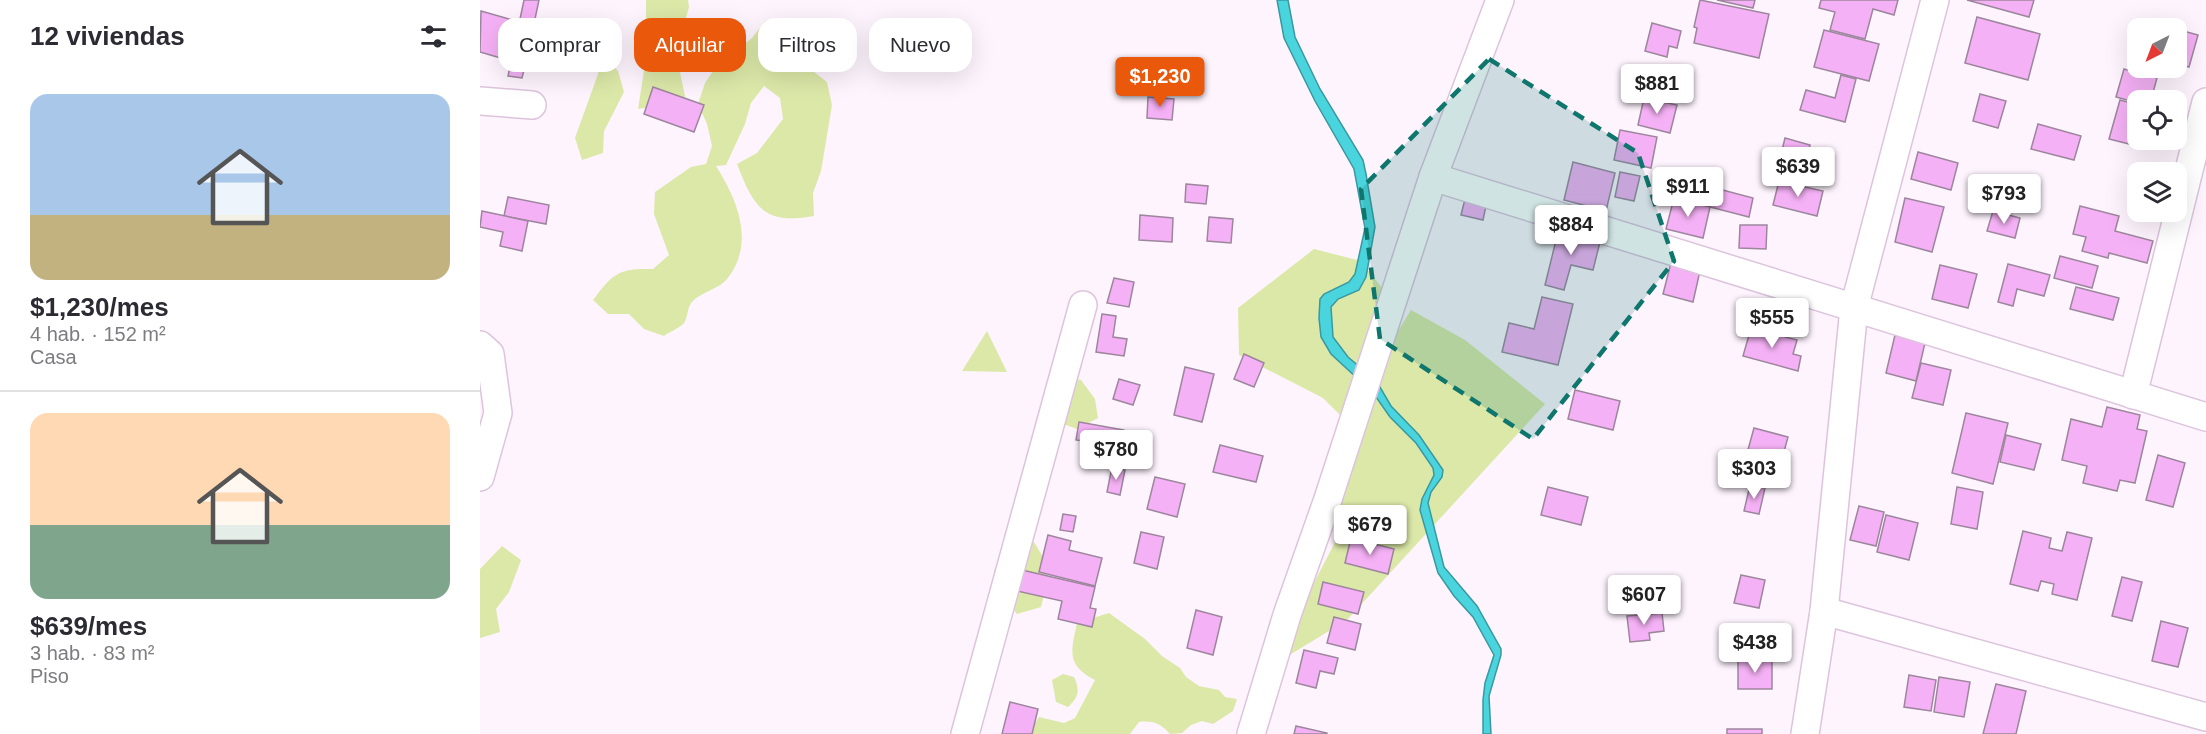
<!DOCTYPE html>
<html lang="es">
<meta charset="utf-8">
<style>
body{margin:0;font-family:Helvetica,sans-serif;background:#f2f2f3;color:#2b2b33;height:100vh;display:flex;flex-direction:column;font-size:22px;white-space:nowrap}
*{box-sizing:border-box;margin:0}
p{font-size:20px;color:#7c7c81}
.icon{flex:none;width:33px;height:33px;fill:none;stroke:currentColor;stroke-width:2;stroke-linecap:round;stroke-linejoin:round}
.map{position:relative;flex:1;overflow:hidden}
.panel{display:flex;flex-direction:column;background:#fff;width:480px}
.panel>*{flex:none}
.top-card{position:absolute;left:18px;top:18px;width:570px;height:54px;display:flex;gap:12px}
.needle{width:39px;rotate:222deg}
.tools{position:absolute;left:1647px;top:18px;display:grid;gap:12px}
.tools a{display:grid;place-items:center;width:60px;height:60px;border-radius:12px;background:#fff;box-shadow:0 6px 24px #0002;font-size:30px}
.price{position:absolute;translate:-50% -51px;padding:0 14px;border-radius:6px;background:#fff;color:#222;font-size:20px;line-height:39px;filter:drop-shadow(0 2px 3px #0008)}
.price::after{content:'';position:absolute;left:50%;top:36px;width:18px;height:14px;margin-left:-9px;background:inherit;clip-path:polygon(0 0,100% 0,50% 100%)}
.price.active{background:#ea580c;color:#fff}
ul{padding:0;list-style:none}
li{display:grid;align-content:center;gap:12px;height:318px;padding:0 30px}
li+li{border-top:2px solid #e1e1e2}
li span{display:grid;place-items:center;height:186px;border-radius:18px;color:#555}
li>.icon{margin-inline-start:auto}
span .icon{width:108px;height:108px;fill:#fffc;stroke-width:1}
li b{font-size:26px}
h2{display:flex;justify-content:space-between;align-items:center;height:72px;padding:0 30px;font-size:26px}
.pill{padding:0 21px;border-radius:18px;background:#fff;box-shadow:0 6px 24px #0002;font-size:21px;line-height:54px}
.pill.active{background:#ea580c;color:#fff}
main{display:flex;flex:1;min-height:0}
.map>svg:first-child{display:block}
.green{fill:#dce8a8}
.water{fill:#4ad5de;stroke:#3998a0;stroke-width:1.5}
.building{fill:#f5b1f5;stroke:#9d869d;stroke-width:1.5}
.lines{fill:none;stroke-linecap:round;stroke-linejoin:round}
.street-casing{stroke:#ddc4dd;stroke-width:30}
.street{stroke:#fff;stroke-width:27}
.marked{fill:#0f766e;fill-opacity:0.2;stroke:#0f766e;stroke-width:4.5;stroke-dasharray:12 8;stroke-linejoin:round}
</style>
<main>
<section class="panel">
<h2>12 viviendas<svg class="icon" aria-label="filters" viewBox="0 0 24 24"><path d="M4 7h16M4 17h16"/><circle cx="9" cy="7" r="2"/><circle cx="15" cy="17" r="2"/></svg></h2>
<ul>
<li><span style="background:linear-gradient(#a9c7e8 65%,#c2b280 0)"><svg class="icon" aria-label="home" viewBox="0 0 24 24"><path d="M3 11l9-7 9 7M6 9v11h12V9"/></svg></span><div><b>$1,230/mes</b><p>4 hab. · 152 m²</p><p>Casa</p></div></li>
<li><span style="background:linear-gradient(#ffd9b3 60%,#7fa58c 0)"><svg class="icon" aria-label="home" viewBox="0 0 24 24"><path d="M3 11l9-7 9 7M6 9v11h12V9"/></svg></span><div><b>$639/mes</b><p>3 hab. · 83 m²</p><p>Piso</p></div></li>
</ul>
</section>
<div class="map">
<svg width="1726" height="734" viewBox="0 0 1726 734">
<rect width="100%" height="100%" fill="#fef4fe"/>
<!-- green -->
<g class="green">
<path d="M166,0H208L209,7L196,53L206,101L158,109L166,58Z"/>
<path d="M285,21L306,29L329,68L347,82L352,105L341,171L333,193L334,216C284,225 274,208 257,164L277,153L303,119L300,98L284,86L271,103L265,124L246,165L236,166C257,199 276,243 247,279C239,289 221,292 212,302C207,307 208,318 204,323C200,328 189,332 184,336L164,329L149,314H128L113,300C133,273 139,268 173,269L189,255L174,214L175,192L211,167L226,164L232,146L227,124L218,104L225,83L237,65L272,38Z"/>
<path d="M120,52L138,71L144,92L124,131L123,153L102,160L95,138L118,74Z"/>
<path d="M834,249L881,261L912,301L907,349L931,310L985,340L1065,404L867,620L803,659L818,613L862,529V477L877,432L843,398L759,355L758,308Z"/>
<path d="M507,331L527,372L482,371Z"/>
<path d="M578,376L601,380L615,399L618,418L597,429L575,421Z"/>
<path d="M554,542L566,562V587L561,607L537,614L521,594L514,570L532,553Z"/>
<path d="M22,546L41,560L29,592L16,609L20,632L0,638V569Z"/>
<path d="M629,613L665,639L682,656L700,668L706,677L719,686L739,690L745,697L757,699L753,711L733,724L722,721L711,725L702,733L690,734C681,724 674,720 659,722L650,734H548L559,717L584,723L595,718L615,680C586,665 591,651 597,623Z"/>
<path d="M583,674L594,677C600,690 599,697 588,707L576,702L572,680Z"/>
</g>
<!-- water -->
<g class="water">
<path d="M797,0H808L815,37L840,89L883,160L886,174L895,227L886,277L879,290L858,299L851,307L853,337L868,357L882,369L878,379L851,354L841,337L839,318L840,299L844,294L869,282L875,274L885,228L874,169L835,101L804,38Z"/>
<path d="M897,382L911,406L939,435L963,470L962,477L951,492L948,503L964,567L997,606L1021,649V655L1009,696L1011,734H1003V700L1005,683L1014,655L993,617L974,596L958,573L940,510L942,499L954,475L953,468L936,443L910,417L889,387Z"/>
</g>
<!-- building -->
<g class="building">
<path d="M44,0H59L55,19L65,21L56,64L46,62L42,78L28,76Z"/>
<path d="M1220,0L1289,14L1279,58L1214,43L1217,28L1214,27Z"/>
<path d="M1237,0H1275L1273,8Z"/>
<path d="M1341,0H1418L1414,15L1393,9L1385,39L1350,30L1355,12L1339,8Z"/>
<path d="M1487,0H1554L1549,17Z"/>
<path d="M1,11L36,21L24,59L0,52Z"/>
<path d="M1497,17L1560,34L1548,80L1485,63Z"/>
<path d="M1172,23L1201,31L1197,48L1189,46L1187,57L1165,51Z"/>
<path d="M1696,29L1718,35L1709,67L1696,64Z"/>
<path d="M1344,30L1399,44L1389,81L1334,67Z"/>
<path d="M1644,69L1677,78L1671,100H1658V103L1636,97Z"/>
<path d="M1361,75L1376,79L1365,122L1320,110L1326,90L1355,98Z"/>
<path d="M173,87L224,105L214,132L164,114Z"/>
<path d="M1500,94L1526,101L1518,128L1493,121Z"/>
<path d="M668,97L694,99L692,120L667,118Z"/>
<path d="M1164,98L1197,105L1190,133L1158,125Z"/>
<path d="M1640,100L1658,105V140H1672L1669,149L1629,139Z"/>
<path d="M1696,114L1708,118L1701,144L1686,140H1696Z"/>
<path d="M1558,124L1601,136L1594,160L1551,149Z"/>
<path d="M1140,130L1177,137L1171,168L1134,160Z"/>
<path d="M1305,138L1330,145L1321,181L1296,175Z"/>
<path d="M1438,152L1478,163L1471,190L1431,179Z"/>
<path d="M1093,162L1135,173L1126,211L1084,200Z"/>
<path d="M1140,172L1160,176L1154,201L1135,197Z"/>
<path d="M1299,181L1343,191L1337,216L1293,205Z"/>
<path d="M706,184L728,186L726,204L705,202Z"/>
<path d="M1235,188L1273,198L1269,217L1230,207Z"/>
<path d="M986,195L1007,201L1003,220L981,215Z"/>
<path d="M28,197L69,205L66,224L24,216Z"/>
<path d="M1194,198L1230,207L1223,238L1186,229Z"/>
<path d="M1425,198L1464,207L1452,252L1415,242Z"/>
<path d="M1600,206L1639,216L1635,231L1673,241L1667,263L1629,253L1628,258L1602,251L1606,237L1593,234Z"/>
<path d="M2,211L48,221L42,251L20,246L23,232L0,227Z"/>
<path d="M1513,211L1540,218L1535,238L1507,231Z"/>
<path d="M660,215L693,218L692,242L659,240Z"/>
<path d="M729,217L753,219L751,243L727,241Z"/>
<path d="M1260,225H1287L1286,249L1259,248Z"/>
<path d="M1079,228L1121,238L1113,270L1091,265L1084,290L1065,285Z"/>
<path d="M1193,255L1222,262L1213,302L1183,294Z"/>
<path d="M1580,256L1618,266L1612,288L1574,278Z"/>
<path d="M1528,264L1570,275L1564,296L1537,289L1533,306L1518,302Z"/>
<path d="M1460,265L1497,274L1488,308L1452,299Z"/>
<path d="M634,278L654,282L649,307L627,303Z"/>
<path d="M1596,287L1639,298L1633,320L1590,309Z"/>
<path d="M1062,297L1093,304L1078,365L1022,352L1029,323L1054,329Z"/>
<path d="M622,314L636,316L633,337L647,339L644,356L616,352Z"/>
<path d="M1271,328L1317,340L1313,354L1321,356L1318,371L1263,356Z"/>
<path d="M1415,335L1445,343L1436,381L1406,373Z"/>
<path d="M764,354L784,363L774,387L754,379Z"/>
<path d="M1441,363L1471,370L1463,405L1432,398Z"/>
<path d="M705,367L734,374L722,422L694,415Z"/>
<path d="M639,379L660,385L653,405L633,399Z"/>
<path d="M1095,390L1140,401L1133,430L1088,419Z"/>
<path d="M1627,407L1660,415L1657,429L1667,431L1655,483L1640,480L1637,491L1603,483L1607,466L1582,460L1591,419L1622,427Z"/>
<path d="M1486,413L1528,423L1513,484L1472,473Z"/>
<path d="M599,422L644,430L641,447L596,440Z"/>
<path d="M1274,428L1308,437L1300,466L1266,457Z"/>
<path d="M1526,435L1561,444L1554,470L1520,462Z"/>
<path d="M740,445L783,456L776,482L733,472Z"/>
<path d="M1678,455L1705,463L1693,507L1666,500Z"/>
<path d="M632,467L645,470L640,495L627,492Z"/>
<path d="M675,477L705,484L697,517L667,509Z"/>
<path d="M1270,485L1285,488L1279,514L1264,511Z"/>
<path d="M1068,487L1108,497L1101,525L1061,515Z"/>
<path d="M1477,487L1503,492L1497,529L1471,524Z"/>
<path d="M1379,506L1404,512L1396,546L1370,540Z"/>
<path d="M583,514L596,516L593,532L580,530Z"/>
<path d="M1406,515L1438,523L1429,560L1397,552Z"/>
<path d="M1543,531L1571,538L1569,548L1582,551L1587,532L1612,538L1597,600L1572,594L1574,584L1561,581L1558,591L1530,584Z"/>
<path d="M661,532L684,537L677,569L654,563Z"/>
<path d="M568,535L591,541L589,550L622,558L615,586L559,572Z"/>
<path d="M871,538L914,549L908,574L865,563Z"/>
<path d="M542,570L615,587L610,608L616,609L612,627L578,619L582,601L537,591Z"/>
<path d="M1261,575L1285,580L1279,608L1254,603Z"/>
<path d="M1642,577L1662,582L1652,621L1632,616Z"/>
<path d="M843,582L884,592L878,614L838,604Z"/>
<path d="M716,610L742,617L733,655L707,648Z"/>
<path d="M1182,613L1184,631L1169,633L1170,640L1150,642L1147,616Z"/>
<path d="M854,617L881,624L875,650L847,643Z"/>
<path d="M1681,621L1708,628L1698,667L1672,661Z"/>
<path d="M824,650L858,658L854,674L840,671L836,688L816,683Z"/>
<rect x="1258" y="658" width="34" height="31"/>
<path d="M1429,675L1456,680L1451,711L1424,707Z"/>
<path d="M1459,677L1490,682L1484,717L1454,712Z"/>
<path d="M1516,684L1546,691L1536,734H1503Z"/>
<path d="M530,702L558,709L552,734H522Z"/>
<path d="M816,726L847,733V734H814Z"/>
<rect x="1247" y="729" width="35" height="5"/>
</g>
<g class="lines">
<defs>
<g id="street">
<path d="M0,101L52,105"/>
<path d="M953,177L1726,417"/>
<path d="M0,345L10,354L18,413L0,477"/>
<path d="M1653,395L1726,102"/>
<path d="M1344,611L1726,717"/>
<path d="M485,734L603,305"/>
<path d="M771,734L807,615L848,499L953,177L1020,0"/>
<path d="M1325,734L1344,611L1374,308L1455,0"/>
</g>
</defs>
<!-- street casing -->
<use href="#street" class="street-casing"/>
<!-- street -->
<use href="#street" class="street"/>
</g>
<!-- marked area -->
<path class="marked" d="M1009,59L1158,153L1194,261L1053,439L900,339L881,189Z"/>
</svg>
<div class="tools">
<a><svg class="needle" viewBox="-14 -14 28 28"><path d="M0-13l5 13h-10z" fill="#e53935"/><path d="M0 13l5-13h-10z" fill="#7c7c81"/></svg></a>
<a><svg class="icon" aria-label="locate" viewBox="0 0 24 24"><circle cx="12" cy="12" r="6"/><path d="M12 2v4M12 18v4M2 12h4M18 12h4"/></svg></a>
<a><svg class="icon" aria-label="layers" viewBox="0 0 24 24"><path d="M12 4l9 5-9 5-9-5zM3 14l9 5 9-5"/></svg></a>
</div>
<b class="price active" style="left:680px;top:108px">$1,230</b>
<b class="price" style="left:1177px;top:115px">$881</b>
<b class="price" style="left:1318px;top:198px">$639</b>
<b class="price" style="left:1208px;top:218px">$911</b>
<b class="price" style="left:1524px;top:225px">$793</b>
<b class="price" style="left:1091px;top:256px">$884</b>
<b class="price" style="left:1292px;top:349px">$555</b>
<b class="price" style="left:636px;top:481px">$780</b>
<b class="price" style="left:1274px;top:500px">$303</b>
<b class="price" style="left:890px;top:556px">$679</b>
<b class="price" style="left:1164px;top:626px">$607</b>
<b class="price" style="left:1275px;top:674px">$438</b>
<div class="top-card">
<a class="pill">Comprar</a>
<a class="pill active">Alquilar</a>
<a class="pill">Filtros</a>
<a class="pill">Nuevo</a>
</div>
</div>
</main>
